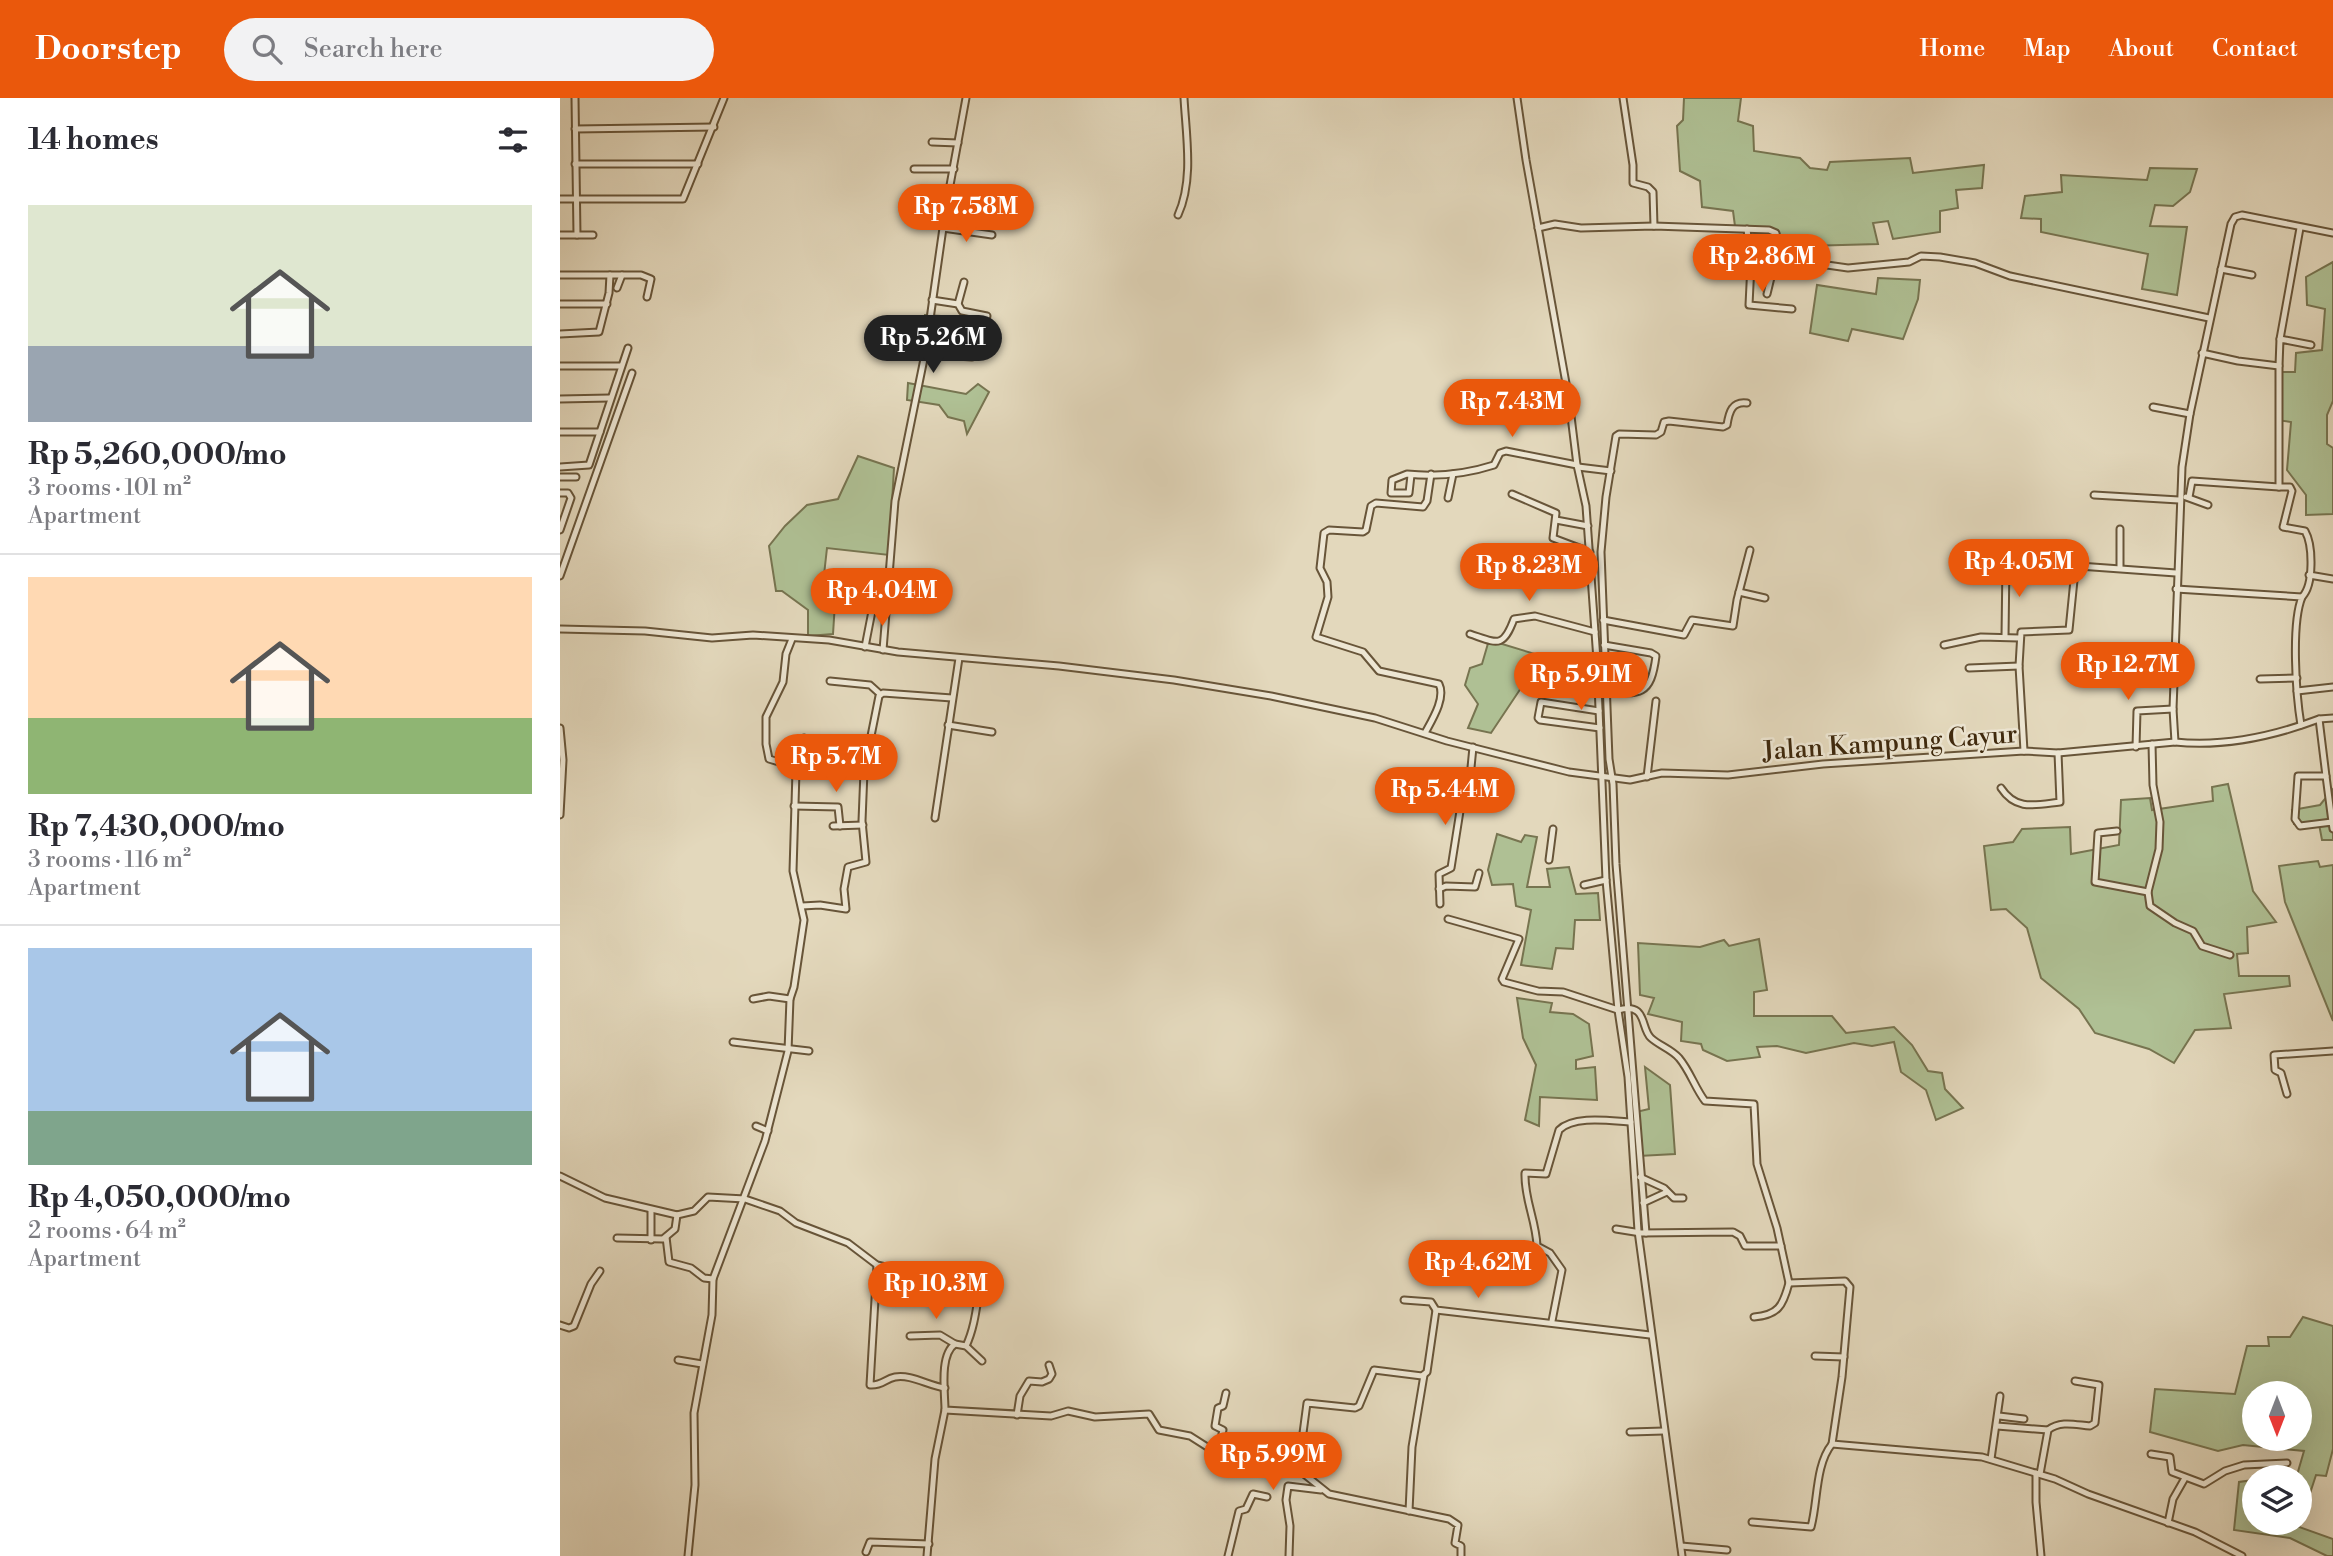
<!DOCTYPE html>
<meta charset="utf-8">
<style>
body{margin:0;font-family:"Libre Bodoni",serif;background:#f2f2f3;color:#2b2b33;height:100vh;display:flex;flex-direction:column;font-size:26px;white-space:nowrap}
*{box-sizing:border-box;margin:0}
p{font-size:23px;color:#7c7c81}
.icon{flex:none;width:38px;height:38px;fill:none;stroke:currentColor;stroke-width:2;stroke-linecap:round;stroke-linejoin:round}
.map{position:relative;flex:1;overflow:hidden}
.panel{display:flex;flex-direction:column;background:#fff;width:560px}
.panel>*{flex:none}
.needle{width:46px;rotate:180deg}
.controls{position:absolute;left:1682px;top:1283px;display:grid;gap:14px}
.controls a{display:grid;place-items:center;width:70px;height:70px;border-radius:50%;background:#fff;box-shadow:0 7px 28px #0002;font-size:35px}
.price{position:absolute;translate:-50% -60px;padding:0 16px;border-radius:24px;background:#ea580c;color:#fff;font-size:23px;line-height:46px;filter:drop-shadow(0 2px 4px #0008)}
.price::after{content:'';position:absolute;left:50%;top:42px;width:21px;height:16px;margin-left:-10px;background:inherit;clip-path:polygon(0 0,100% 0,50% 100%)}
.price.selected{background:#222;color:#fff}
ul{padding:0;list-style:none}
li{display:grid;align-content:center;gap:14px;height:371px;padding:0 28px}
li+li{border-top:2px solid #e1e1e2}
li span{display:grid;place-items:center;height:217px;border-radius:0px;color:#555}
li>.icon{margin-inline-start:auto}
span .icon{width:126px;height:126px;fill:#fffc;stroke-width:1}
li b{font-size:30px}
h2{display:flex;justify-content:space-between;align-items:center;height:84px;padding:0 28px;font-size:30px}
header{display:flex;align-items:center;gap:42px;box-sizing:border-box;height:98px;padding:0 35px;background:#ea580c;color:#fff}
header strong{font-size:33px}
nav{display:flex;gap:38px;margin-inline-start:auto;font-size:24px}
.search{width:490px;height:63px;background:#f2f2f3;display:flex;align-items:center;gap:18px;box-sizing:border-box;padding:0 24px;border-radius:38px;color:#7c7c81;font-size:26px}
main{display:flex;flex:1;min-height:0}
.map>svg:first-child{display:block}
.green{fill:#afc094;stroke:#777450;stroke-width:2;fill-rule:evenodd}
.lines{fill:none;stroke-linecap:round;stroke-linejoin:round}
.street-casing{stroke:#685539;stroke-width:9}
.street{stroke:#ede6d3;stroke-width:5}
.labels{text-anchor:middle;dominant-baseline:central;stroke-width:5;stroke-linejoin:round;paint-order:stroke}
.street-label{font-size:26px;fill:#3f290d;stroke:#ede6d3}
</style>
<header>
<strong>Doorstep</strong>
<div class="search"><svg class="icon" aria-label="search" viewBox="0 0 24 24"><circle cx="10" cy="10" r="6"/><path d="M15 15l6 6"/></svg>Search here</div>
<nav><a>Home</a><a>Map</a><a>About</a><a>Contact</a></nav>
</header>
<main>
<section class="panel">
<h2>14 homes<svg class="icon" aria-label="filters" viewBox="0 0 24 24"><path d="M4 7h16M4 17h16"/><circle cx="9" cy="7" r="2"/><circle cx="15" cy="17" r="2"/></svg></h2>
<ul>
<li><span style="background:linear-gradient(#dfe7d0 65%,#9aa5b1 0)"><svg class="icon" aria-label="home" viewBox="0 0 24 24"><path d="M3 11l9-7 9 7M6 9v11h12V9"/></svg></span><div><b>Rp 5,260,000/mo</b><p>3 rooms · 101 m²</p><p>Apartment</p></div></li>
<li><span style="background:linear-gradient(#ffd9b3 65%,#8fb573 0)"><svg class="icon" aria-label="home" viewBox="0 0 24 24"><path d="M3 11l9-7 9 7M6 9v11h12V9"/></svg></span><div><b>Rp 7,430,000/mo</b><p>3 rooms · 116 m²</p><p>Apartment</p></div></li>
<li><span style="background:linear-gradient(#a9c7e8 75%,#7fa58c 0)"><svg class="icon" aria-label="home" viewBox="0 0 24 24"><path d="M3 11l9-7 9 7M6 9v11h12V9"/></svg></span><div><b>Rp 4,050,000/mo</b><p>2 rooms · 64 m²</p><p>Apartment</p></div></li>
</ul>
</section>
<div class="map">
<svg width="1773" height="1458" viewBox="0 0 1773 1458">
<rect width="100%" height="100%" fill="#e3d8bc"/>
<filter id="stains"><feTurbulence type="fractalNoise" baseFrequency=".00286" numOctaves="4"/><feColorMatrix values="0 0 0 0 .2 0 0 0 0 .09 0 0 0 0 .02 0 0 0 .5 -.17"/></filter>
<radialGradient id="worn" r=".72"><stop offset=".6" stop-color="#630" stop-opacity="0"/><stop offset="1" stop-color="#630" stop-opacity=".3"/></radialGradient>
<!-- green -->
<g class="green">
<path d="M1124,0H1181L1178,23L1193,28L1194,53L1240,60L1250,70L1267,72L1270,64L1350,60L1353,75L1424,67L1422,90L1396,92L1398,110L1380,113V134L1333,141L1328,123L1313,125L1318,146L1204,149L1202,131L1175,128L1173,113L1142,109L1140,83L1120,73L1117,28L1123,22Z"/>
<path d="M1590,70L1637,71L1630,94L1613,108L1595,107L1590,128L1627,129L1617,197L1582,191L1588,156L1481,134V121L1461,120L1465,98L1502,94L1501,77L1587,82Z"/>
<path d="M1773,164V303L1767,317V346L1773,350V416L1746,417V397L1727,372L1731,324L1716,322L1719,274H1735L1736,255L1762,252L1765,211L1747,207L1746,179Z"/>
<path d="M1318,180L1360,182L1358,201L1343,241L1292,231L1288,243L1250,235L1257,187L1316,196Z"/>
<path d="M365,217L428,221L425,257L362,248Z"/>
<path d="M348,285L406,296L418,286L429,294L407,336L404,323L388,319L379,307L347,302Z"/>
<path d="M298,358L334,370L329,457L267,450L263,486L276,489L273,536L248,538V512L222,493H216L209,448L225,428L247,407L278,401Z"/>
<path d="M929,542L988,560L979,592L961,590L931,635L908,630L918,606L905,587L910,570L922,566Z"/>
<path d="M1668,686L1693,793L1716,824L1687,829L1688,855L1677,856L1679,878H1729L1730,888L1664,896L1671,930L1635,932L1614,965L1589,951L1535,935L1519,911L1481,880L1467,830L1446,811L1431,812L1424,748L1453,744L1462,731L1510,729L1511,756L1559,747L1561,702L1590,700L1592,712L1653,703L1652,689Z"/>
<path d="M1773,691V742H1762L1759,726H1734L1732,712L1760,707Z"/>
<path d="M937,736L961,744L965,737L977,739L967,789H990L987,771L1009,769L1016,796L1038,795L1040,822H1015L1013,851L996,850L992,871L961,867L971,812L956,808L953,786L932,787L928,772Z"/>
<path d="M1758,763L1760,769L1773,767V923L1725,804L1719,768Z"/>
<path d="M1199,841L1207,892L1194,894V918H1272L1286,935L1334,929L1352,947L1368,973L1382,975L1385,991L1403,1010L1376,1022L1366,992L1341,974L1334,944L1312,948L1294,945L1246,955L1217,948L1197,949L1200,959L1167,963L1143,952L1141,946L1121,943L1122,924L1088,916L1094,900L1080,897L1078,845L1140,849L1164,842L1169,848Z"/>
<path d="M957,900L992,905L990,914L1013,916L1029,926L1033,958L1016,962V971L1035,969L1037,1002L980,999L979,1028L965,1022L976,967L963,940Z"/>
<path d="M1085,969L1110,987L1115,1056L1079,1058L1076,1014L1089,1011Z"/>
<path d="M1743,1219L1773,1228V1351L1766,1378L1756,1377L1739,1429L1773,1441V1458H1767L1730,1440L1674,1432L1679,1384L1694,1382V1424H1740V1379H1722L1737,1377L1744,1353L1683,1347L1658,1353L1590,1334L1595,1291L1675,1296L1687,1248H1709L1708,1239H1730ZM1694,1295H1740V1340H1694Z"/>
</g>
<g class="lines">
<defs>
<g id="street">
<path d="M15,0L17,137"/>
<path d="M957,0L966,62L1009,302L1017,367L1026,408L1037,562L1046,782L1058,912L1068,979L1078,1133L1122,1458"/>
<path d="M1063,0L1073,67V85L1088,89L1093,94L1094,128"/>
<path d="M15,31L154,29"/>
<path d="M372,44L398,45"/>
<path d="M15,66H138"/>
<path d="M354,71H394"/>
<path d="M0,101H123L164,0"/>
<path d="M618,117C634,82 626,37 624,0"/>
<path d="M383,130L432,137"/>
<path d="M978,130L995,126L1021,130L1094,128L1209,132L1216,135L1221,156"/>
<path d="M1187,131L1191,166L1189,207L1232,211"/>
<path d="M0,137H33"/>
<path d="M1661,171L1692,177"/>
<path d="M0,177H81L91,181L87,199"/>
<path d="M57,190L62,177"/>
<path d="M1207,196L1215,163L1224,155H1233L1260,166L1288,170L1349,164L1361,158L1380,159L1415,165L1450,178L1649,220"/>
<path d="M372,202L398,206L402,213L427,218"/>
<path d="M0,206H47"/>
<path d="M398,206L404,184"/>
<path d="M0,236L39,234L49,195L50,177"/>
<path d="M1720,241L1740,130"/>
<path d="M1642,255L1678,263L1719,268L1720,241L1751,247"/>
<path d="M365,256L412,259"/>
<path d="M0,268H61"/>
<path d="M1719,268V389H1730L1732,393L1723,429L1745,433C1753,447 1754,487 1742,499"/>
<path d="M0,301L50,300"/>
<path d="M1593,309L1630,316"/>
<path d="M0,334H40"/>
<path d="M0,369L29,367L68,250"/>
<path d="M1018,369L1051,373"/>
<path d="M851,377L849,395H831L832,382L847,376C876,379 906,376 934,367L940,355L946,353L1017,367"/>
<path d="M0,379H16"/>
<path d="M0,395H8L11,400L0,432"/>
<path d="M952,396L996,415L993,440L1030,454"/>
<path d="M1534,397L1619,402"/>
<path d="M1626,399L1648,407"/>
<path d="M1629,399L1632,383L1719,389"/>
<path d="M888,400L893,376"/>
<path d="M996,422L1028,428"/>
<path d="M1560,470V431"/>
<path d="M1749,477L1773,481"/>
<path d="M0,478L72,275"/>
<path d="M1616,491L1742,499C1731,526 1736,597 1741,627"/>
<path d="M1179,494L1205,500"/>
<path d="M1043,522L1124,537L1132,522L1173,528L1177,502L1190,452"/>
<path d="M0,531L85,533L152,540L193,537L269,542L338,554L499,568L614,582L711,598L815,620L887,643L1009,674L1070,682L1102,675L1168,677L1263,666L1464,653L1498,655L1615,644L1613,611L1622,369L1630,316L1671,126L1675,119L1682,117L1773,135"/>
<path d="M910,536C937,545 943,551 954,521L975,518L1035,534"/>
<path d="M1445,539L1446,463"/>
<path d="M1044,547L1091,555L1096,558C1091,598 1080,597 1045,593"/>
<path d="M1384,547L1421,539L1459,540"/>
<path d="M305,549L313,508"/>
<path d="M323,552L335,403L365,256L386,109L406,0"/>
<path d="M1409,570L1459,568"/>
<path d="M1046,571L1071,568"/>
<path d="M1700,581L1737,580"/>
<path d="M270,583L310,587L320,596"/>
<path d="M1737,593L1773,589"/>
<path d="M1039,613L981,604L978,620L980,622L1040,630"/>
<path d="M1759,621L1773,620"/>
<path d="M388,627L432,634"/>
<path d="M0,630L3,662L0,717"/>
<path d="M865,635C872,622 886,600 879,586L819,573L803,554L756,539L768,499L767,484L760,470L764,435L769,432L803,434L806,432L811,408L816,405L863,409L867,403L871,376"/>
<path d="M1615,644C1664,649 1714,638 1759,621L1766,678H1738L1735,721L1740,728L1772,724L1773,731"/>
<path d="M1592,646L1593,687L1600,724L1599,751L1588,794L1590,808L1615,825L1633,833L1642,848L1670,857"/>
<path d="M1576,649L1577,613L1613,611"/>
<path d="M1464,653L1459,568L1461,534L1509,532L1515,472L1519,468L1616,475"/>
<path d="M241,665L244,640"/>
<path d="M235,670C253,656 285,660 305,666"/>
<path d="M1766,678L1772,724"/>
<path d="M1087,679L1096,603"/>
<path d="M1441,690C1456,713 1475,707 1500,704L1498,655"/>
<path d="M234,708L278,709L280,728"/>
<path d="M375,720L399,560"/>
<path d="M273,728L303,727"/>
<path d="M1557,733L1538,735L1535,784L1588,794"/>
<path d="M989,762L993,731"/>
<path d="M1024,787L1046,782"/>
<path d="M879,791L886,788L915,789L919,775"/>
<path d="M880,806L879,776L891,770L900,713L909,690L913,649"/>
<path d="M242,808L260,807L286,811L284,791L288,769L306,764L302,723L304,673L319,598L323,595L392,600"/>
<path d="M888,821L959,841L942,881L944,884L978,893L1003,894L1058,912C1088,904 1080,930 1091,940C1100,948 1111,951 1119,960C1130,973 1135,990 1145,1003L1194,1006L1197,1066L1217,1130L1229,1185L1285,1183L1290,1189L1282,1279L1272,1346L1422,1359L1495,1381L1528,1396L1635,1434L1682,1458"/>
<path d="M193,901L209,898L230,901"/>
<path d="M173,944L249,953"/>
<path d="M1727,996L1721,975L1715,972L1714,957L1773,953"/>
<path d="M196,1028L208,1033"/>
<path d="M0,1078L45,1100L117,1117L134,1113L148,1099L185,1101L220,1113L236,1125L288,1145L317,1167L414,1189L419,1194C416,1213 414,1231 406,1248"/>
<path d="M1080,1079L1104,1090L1114,1100H1123"/>
<path d="M1083,1105L1107,1094"/>
<path d="M1056,1131L1081,1135L1173,1134L1180,1138L1185,1148H1221"/>
<path d="M1086,1135L1056,766L1053,686L1049,661L1041,454L1046,399L1056,338L1059,336L1096,337L1101,334L1104,324L1109,323L1163,329L1167,327C1169,314 1172,303 1187,305"/>
<path d="M106,1139L109,1164L131,1170L144,1180L153,1181"/>
<path d="M57,1140L103,1141L115,1131L117,1117"/>
<path d="M91,1142V1112"/>
<path d="M317,1167L310,1287C322,1288 325,1281 335,1279C351,1276 369,1288 385,1290"/>
<path d="M844,1202L871,1204L876,1212L1090,1237"/>
<path d="M1194,1219C1218,1217 1223,1208 1229,1185"/>
<path d="M992,1223L1002,1172L990,1155L977,1148C976,1122 964,1101 965,1075L986,1076L999,1032C1014,1017 1051,1023 1071,1024"/>
<path d="M0,1227L9,1230L14,1228L31,1186L40,1173"/>
<path d="M350,1238L380,1237L395,1246"/>
<path d="M1255,1258L1284,1259"/>
<path d="M118,1262L142,1266"/>
<path d="M422,1263L406,1248L395,1246C379,1257 385,1295 385,1312L491,1318L508,1313L535,1319L589,1316L599,1332L630,1338L663,1359L734,1368L769,1396L889,1421L898,1427L895,1445L901,1448V1458"/>
<path d="M457,1317L460,1298L469,1283L482,1284L489,1281L492,1276L489,1267"/>
<path d="M1439,1318L1464,1321"/>
<path d="M1437,1328L1488,1332"/>
<path d="M1070,1334L1104,1333"/>
<path d="M657,1356L663,1332L655,1328L658,1310L663,1308L666,1295"/>
<path d="M1591,1356L1610,1359L1612,1374L1644,1386L1665,1373L1684,1367L1727,1365"/>
<path d="M1431,1361L1440,1298"/>
<path d="M734,1368L741,1350L747,1305L795,1310L799,1308L814,1272L862,1278L867,1274L876,1212"/>
<path d="M1476,1375V1404L1481,1458"/>
<path d="M1480,1376L1488,1332C1501,1322 1516,1327 1530,1328L1535,1325L1539,1287L1515,1283"/>
<path d="M849,1413L852,1349L864,1277"/>
<path d="M1192,1424L1251,1429C1258,1404 1255,1367 1272,1346"/>
<path d="M1608,1425L1613,1401L1625,1380"/>
<path d="M1121,1448L1167,1452"/>
<path d="M306,1454L310,1444L369,1446"/>
<path d="M128,1458L135,1387L134,1315L152,1217L153,1181L205,1043L228,953L230,901L234,889L244,822L233,773L236,673L232,668L209,661L206,646V619L223,584L226,556L232,541"/>
<path d="M367,1458L375,1361L385,1312"/>
<path d="M668,1458L679,1413L686,1411L693,1396L707,1399"/>
<path d="M729,1458L730,1428L726,1402L728,1388L761,1392"/>
</g>
</defs>
<!-- street casing -->
<use href="#street" class="street-casing"/>
<!-- street -->
<use href="#street" class="street"/>
</g>
<g class="labels">
<!-- street labels -->
<g class="street-label">
<text transform="translate(1330 645) rotate(-4)">Jalan Kampung Cayur</text>
</g>
</g>
<rect width="100%" height="100%" filter="url(#stains)"/>
<rect width="100%" height="100%" fill="url(#worn)"/>
</svg>
<div class="controls">
<a><svg class="needle" viewBox="-14 -14 28 28"><path d="M0-13l5 13h-10z" fill="#e53935"/><path d="M0 13l5-13h-10z" fill="#7c7c81"/></svg></a>
<a><svg class="icon" aria-label="layers" viewBox="0 0 24 24"><path d="M12 4l9 5-9 5-9-5zM3 14l9 5 9-5"/></svg></a>
</div>
<b class="price" style="left:406px;top:146px">Rp 7.58M</b>
<b class="price" style="left:1202px;top:196px">Rp 2.86M</b>
<b class="price selected" style="left:373px;top:277px">Rp 5.26M</b>
<b class="price" style="left:952px;top:341px">Rp 7.43M</b>
<b class="price" style="left:1459px;top:501px">Rp 4.05M</b>
<b class="price" style="left:969px;top:505px">Rp 8.23M</b>
<b class="price" style="left:322px;top:530px">Rp 4.04M</b>
<b class="price" style="left:1568px;top:604px">Rp 12.7M</b>
<b class="price" style="left:1021px;top:614px">Rp 5.91M</b>
<b class="price" style="left:276px;top:696px">Rp 5.7M</b>
<b class="price" style="left:885px;top:729px">Rp 5.44M</b>
<b class="price" style="left:918px;top:1202px">Rp 4.62M</b>
<b class="price" style="left:376px;top:1223px">Rp 10.3M</b>
<b class="price" style="left:713px;top:1394px">Rp 5.99M</b>
</div>
</main>
